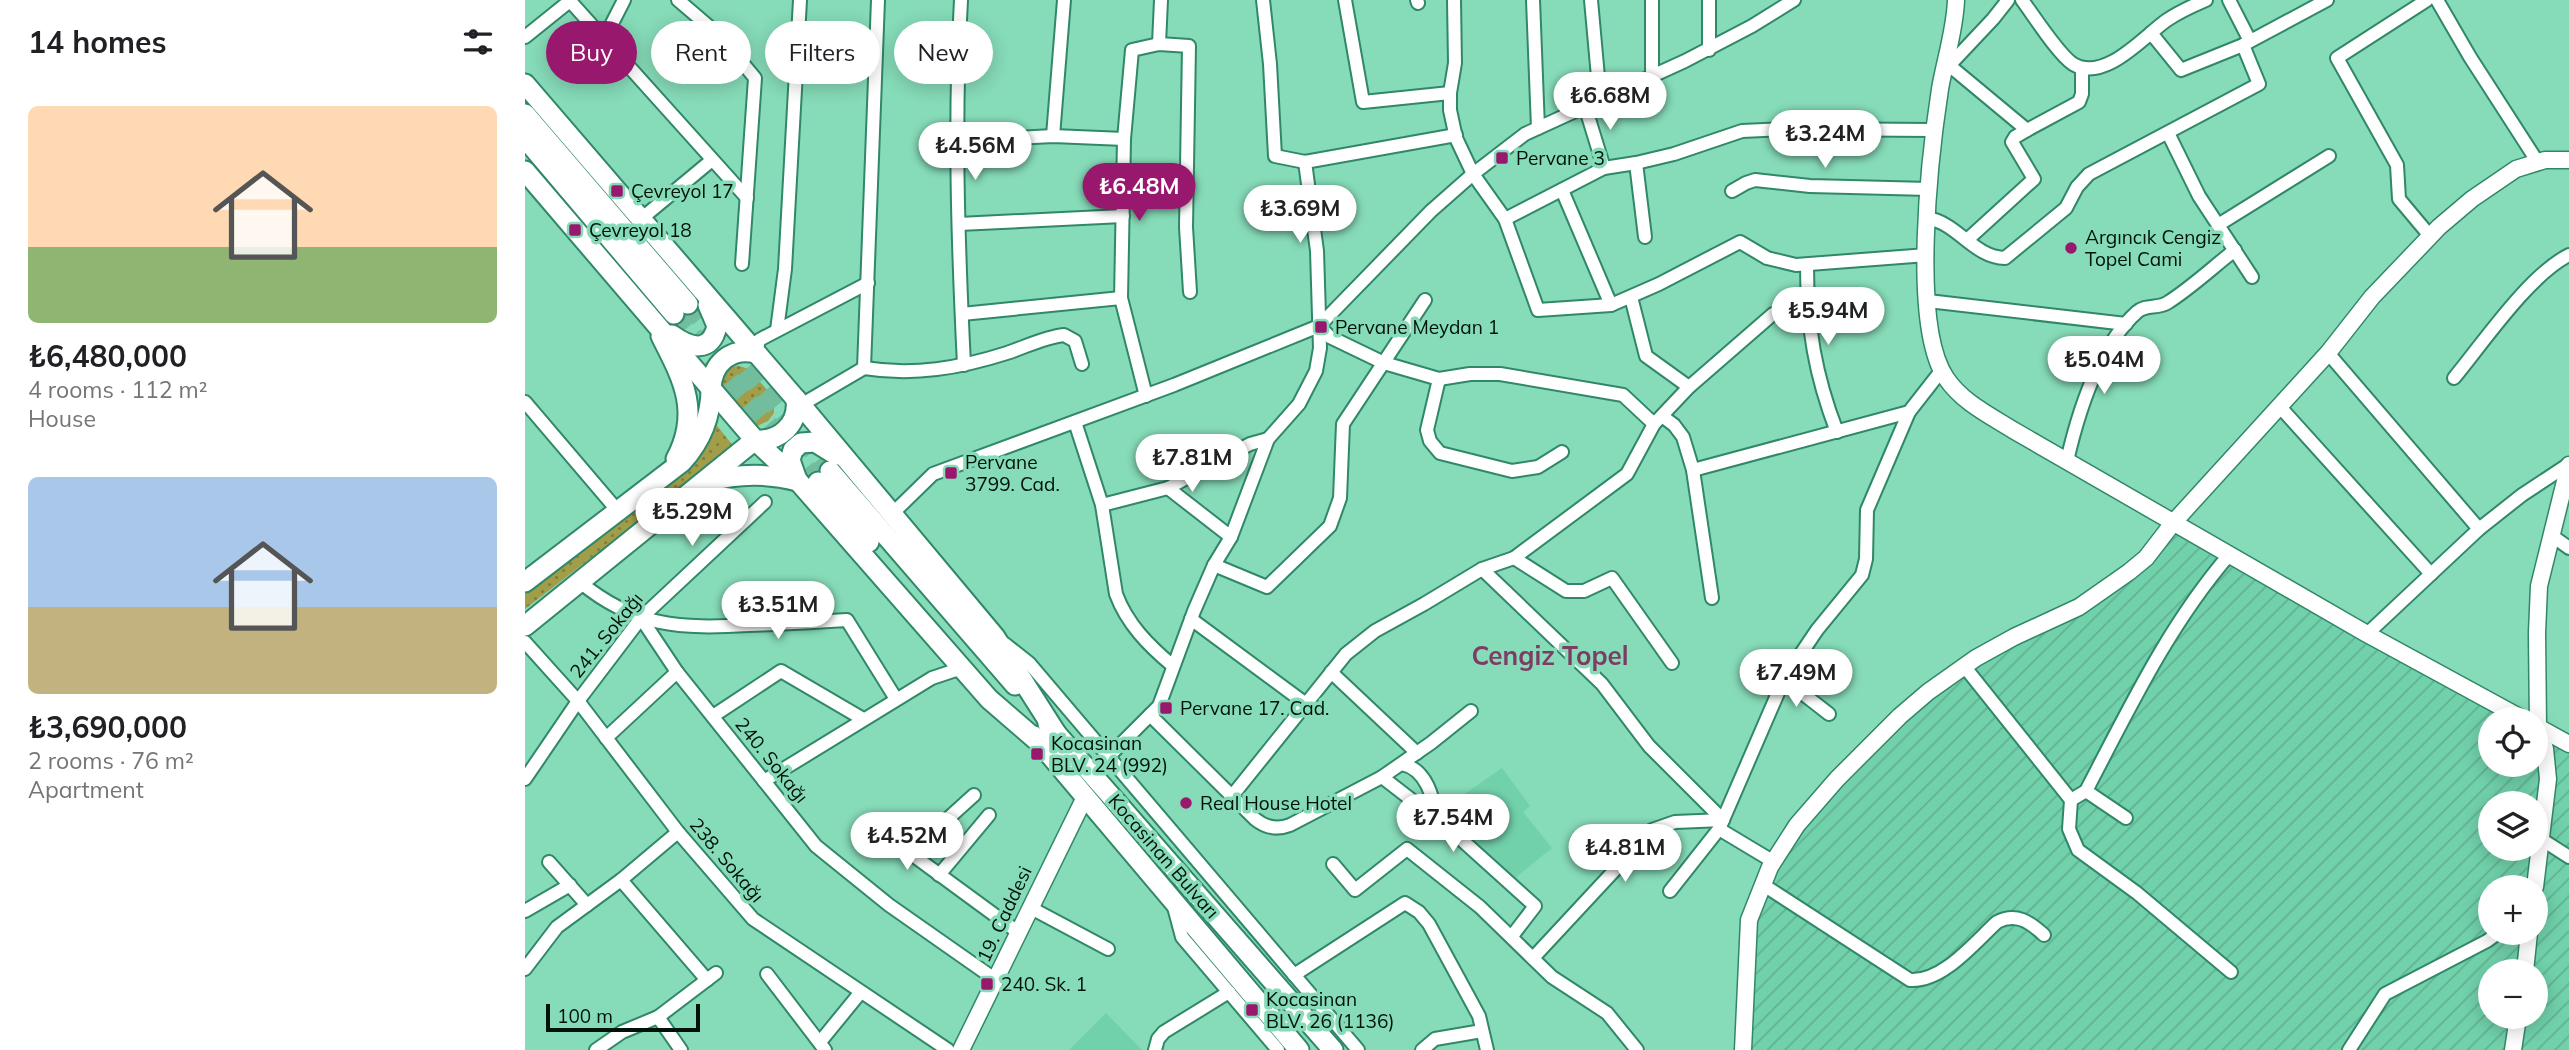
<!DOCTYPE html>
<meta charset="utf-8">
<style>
body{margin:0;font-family:Mulish,sans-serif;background:#f6f6f6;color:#202124;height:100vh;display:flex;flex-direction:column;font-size:26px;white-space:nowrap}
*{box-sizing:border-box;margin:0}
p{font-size:23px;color:#757577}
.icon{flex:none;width:38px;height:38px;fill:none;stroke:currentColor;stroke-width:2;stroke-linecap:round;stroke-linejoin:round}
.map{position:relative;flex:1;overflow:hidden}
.drawer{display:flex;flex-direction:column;background:#fff;width:525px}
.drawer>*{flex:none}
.guide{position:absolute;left:21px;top:21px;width:665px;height:63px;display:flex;gap:14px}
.tools{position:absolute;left:1953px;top:707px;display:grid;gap:14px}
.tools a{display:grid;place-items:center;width:70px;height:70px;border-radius:50%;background:#fff;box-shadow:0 4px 18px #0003;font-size:35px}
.scale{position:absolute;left:21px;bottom:18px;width:154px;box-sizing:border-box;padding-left:7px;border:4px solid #001209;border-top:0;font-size:19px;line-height:24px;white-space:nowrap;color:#001209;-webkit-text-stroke:5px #86dbb8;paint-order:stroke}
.price{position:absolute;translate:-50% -60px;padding:0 16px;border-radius:24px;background:#fff;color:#222;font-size:23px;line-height:46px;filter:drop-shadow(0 2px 4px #0008)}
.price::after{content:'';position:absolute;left:50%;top:42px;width:21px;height:16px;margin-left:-10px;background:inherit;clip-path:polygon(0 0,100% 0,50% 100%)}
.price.current{background:#98186e;color:#fff}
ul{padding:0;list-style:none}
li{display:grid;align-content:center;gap:14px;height:371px;padding:0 28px}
li span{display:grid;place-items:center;height:217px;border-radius:10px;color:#555}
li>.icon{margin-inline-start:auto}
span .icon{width:126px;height:126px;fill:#fffc;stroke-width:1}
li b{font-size:30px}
h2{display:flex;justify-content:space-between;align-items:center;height:84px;padding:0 28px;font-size:30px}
.chip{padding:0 24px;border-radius:32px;background:#fff;box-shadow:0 4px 18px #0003;font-size:24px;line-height:63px}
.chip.current{background:#98186e;color:#fff}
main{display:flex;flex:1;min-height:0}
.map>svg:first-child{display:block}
.built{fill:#71d1ab}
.industrial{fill:url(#industrial-furrows);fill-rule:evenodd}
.grass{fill:url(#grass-dots)}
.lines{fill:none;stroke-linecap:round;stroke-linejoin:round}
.trunk-tunnel{stroke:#72bd9e;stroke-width:19;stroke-dasharray:19 10;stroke-linecap:butt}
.minor-casing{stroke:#308868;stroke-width:16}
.tertiary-casing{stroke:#308868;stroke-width:19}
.primary-casing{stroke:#308868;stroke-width:23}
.trunk-casing{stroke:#308868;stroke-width:23}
.minor{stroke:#fff;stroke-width:12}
.tertiary{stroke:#fff;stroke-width:16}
.primary{stroke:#fff;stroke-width:19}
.trunk{stroke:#fff;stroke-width:19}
.poi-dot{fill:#98186e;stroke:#86dbb8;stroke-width:2.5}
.labels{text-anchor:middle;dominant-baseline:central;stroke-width:7;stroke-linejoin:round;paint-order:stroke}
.poi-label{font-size:19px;fill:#001209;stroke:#86dbb8;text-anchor:start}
.street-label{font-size:19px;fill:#001209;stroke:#86dbb8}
.district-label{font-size:26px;font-weight:bold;fill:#7d3d62;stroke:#86dbb8}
</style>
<main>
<section class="drawer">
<h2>14 homes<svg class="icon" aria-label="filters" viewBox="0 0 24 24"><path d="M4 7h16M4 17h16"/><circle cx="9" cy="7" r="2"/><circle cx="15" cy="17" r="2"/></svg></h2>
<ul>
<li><span style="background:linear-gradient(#ffd9b3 65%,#8fb573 0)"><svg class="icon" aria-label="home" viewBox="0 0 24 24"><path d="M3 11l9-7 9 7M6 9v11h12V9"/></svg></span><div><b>₺6,480,000</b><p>4 rooms · 112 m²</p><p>House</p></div></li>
<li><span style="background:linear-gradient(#a9c7e8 60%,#c2b280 0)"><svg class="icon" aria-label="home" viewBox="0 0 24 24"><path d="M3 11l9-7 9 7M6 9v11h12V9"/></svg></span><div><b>₺3,690,000</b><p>2 rooms · 76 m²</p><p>Apartment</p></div></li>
</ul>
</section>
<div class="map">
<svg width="2044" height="1050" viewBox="0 0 2044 1050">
<defs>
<pattern id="industrial-furrows" width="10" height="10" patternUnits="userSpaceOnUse" patternTransform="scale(1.75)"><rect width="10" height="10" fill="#71d1ab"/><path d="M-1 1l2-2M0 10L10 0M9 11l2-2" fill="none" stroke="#60b292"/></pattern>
<pattern id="grass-dots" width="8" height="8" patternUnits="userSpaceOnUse" patternTransform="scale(1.75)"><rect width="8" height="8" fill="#a29d48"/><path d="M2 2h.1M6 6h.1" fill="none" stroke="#827f3a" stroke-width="1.8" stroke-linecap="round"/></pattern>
</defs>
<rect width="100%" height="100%" fill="#86dbb8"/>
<!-- built -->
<g class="built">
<path d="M977,768L1005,806L998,812L1027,848L984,883L912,813Z"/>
<path d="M581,1013L617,1050H544Z"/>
</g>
<!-- industrial -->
<path class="industrial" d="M1645,528L1998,719H1965V765H2011V726L2044,744V1050H1218L1223,920L1262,840L1403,692L1542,614ZM1965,803H2011V849H1965ZM1965,887H2011V933H1965ZM1965,971H2011V1017H1965Z"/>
<!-- grass -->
<g class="grass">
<path d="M214,366L224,369L249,398V413L243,421L230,427L191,388L204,367Z"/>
<path d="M186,418L209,447L0,609V594L152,477Z"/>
</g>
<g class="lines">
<!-- trunk-tunnel -->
<g class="trunk-tunnel">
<path d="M163,304L305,471"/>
<path d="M149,314L293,482"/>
</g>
<defs>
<g id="minor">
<path d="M153,0L195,36L230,78L217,264"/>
<path d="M436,0C429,121 433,243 439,365"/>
<path d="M738,0L745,64L750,156L780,162L931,135"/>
<path d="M820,0L838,102L925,93"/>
<path d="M892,0L893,3"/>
<path d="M929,0L930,63L925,93V110L931,138L948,174L980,219L1013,310L1086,305L1134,284L1215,242L1242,258L1271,265L1402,255"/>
<path d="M1008,0L1013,128"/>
<path d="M1066,0L1075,99"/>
<path d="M1127,0V77"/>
<path d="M1497,0C1509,16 1533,54 1548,64C1580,83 1619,36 1642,20C1654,12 1667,6 1681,0"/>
<path d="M1704,0L1725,41"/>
<path d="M1902,0L1812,58L1872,165L1874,199L1905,236"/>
<path d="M1912,0L1945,57L2012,161"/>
<path d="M45,1L222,198"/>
<path d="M1626,33L1656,70L1718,45L1802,0"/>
<path d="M0,37L46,0"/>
<path d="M79,39L99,0"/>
<path d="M634,44L636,0"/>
<path d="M1184,50V0"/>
<path d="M1425,66L1502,130L1554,102L1557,94V68"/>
<path d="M1420,70L1468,19L1483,0"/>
<path d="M1060,106L1079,168"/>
<path d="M1643,133L1674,196L1727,277"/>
<path d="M528,136L539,0"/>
<path d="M433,141L528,136L599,139"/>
<path d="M1111,163L1120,237"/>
<path d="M1037,190L1086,305"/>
<path d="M1207,191L1221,183L1230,180L1285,186L1404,189"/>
<path d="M1402,218C1433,223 1448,257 1480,258L1541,208L1552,187L1564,174L1734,84L1718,45"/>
<path d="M116,219L187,160"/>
<path d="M980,219L1079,168L1111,163L1149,154L1217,131L1262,129L1410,130"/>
<path d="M434,224L598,216"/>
<path d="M1693,225L1804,156"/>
<path d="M1442,240L1509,179L1487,142L1490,137L1502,130"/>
<path d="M1282,266C1282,327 1290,375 1312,432"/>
<path d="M1106,297L1121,356L1164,387"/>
<path d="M1403,301L1601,324"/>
<path d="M437,314L596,298"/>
<path d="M794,326L805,337L859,363L914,379L945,374H975L1098,395L1129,424"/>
<path d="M252,330L260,269L275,0"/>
<path d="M231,353L234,340L343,283"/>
<path d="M1803,353L1954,529"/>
<path d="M339,368C389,376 435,368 482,353C500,347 520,337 539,335L550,341L557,364"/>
<path d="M1929,378C1958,343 2004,275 2044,255"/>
<path d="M914,379L902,430L905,441L915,453L987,471L1013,467L1037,452"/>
<path d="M621,396L596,298L599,139L607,50L634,44L664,46L661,227L665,292"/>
<path d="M0,402L92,510"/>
<path d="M276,405L339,368L353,0"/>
<path d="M1756,408L1906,574"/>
<path d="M1137,416L1149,425L1158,437L1168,470L1187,598"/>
<path d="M550,422L577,505L591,594C602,624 624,646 648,666"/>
<path d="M1542,461C1553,413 1574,346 1612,312C1621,304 1632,309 1642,303C1666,288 1688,267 1710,250"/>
<path d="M1168,470L1384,412L1416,371"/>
<path d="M643,488L706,537"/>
<path d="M577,505L643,488L725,444L743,439"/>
<path d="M367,514L408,474L649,385L794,326L906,211L948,174L1000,134L1160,61L1227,26L1269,0"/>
<path d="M2026,535L2044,548"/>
<path d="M989,558L1102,474L1129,424L1164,387L1248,314L1282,312"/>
<path d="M689,565L742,587L805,526L815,498L818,424L900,300"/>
<path d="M957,569L1077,684L1124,746L1198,820"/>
<path d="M55,582C109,627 156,629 224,625C256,624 289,622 322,620L371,699"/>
<path d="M116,618L152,672L291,846L364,905L471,980"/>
<path d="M666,619L781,704"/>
<path d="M1842,634L1954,529L1997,495L2044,464"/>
<path d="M0,642L53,701L153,832L228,919L423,1050"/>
<path d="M480,644L504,663L833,1050"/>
<path d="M1439,666L1546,800L1544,829L1553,850L1612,893L1706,972"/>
<path d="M806,672L892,753"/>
<path d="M1259,679L1304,714"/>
<path d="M625,715L730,819C741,828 752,830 765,825L857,777L906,743L946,711"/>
<path d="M188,716L256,671L338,719"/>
<path d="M81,738L152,672"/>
<path d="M583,757L634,706L669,611L689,565L706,537L743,439L774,404L791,371L795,348L792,251L780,162"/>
<path d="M877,764C902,769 908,798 913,821"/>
<path d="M857,777L928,832L1010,906L987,936"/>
<path d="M0,779L53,701L116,618L240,502"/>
<path d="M239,781L407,678L437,668"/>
<path d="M1561,791L1601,818"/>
<path d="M449,795L385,853L494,933"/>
<path d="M707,796L821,654L850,631L899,604L957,569L989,558L1041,591H1059L1087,578L1147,663"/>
<path d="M1546,800L1561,791C1604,709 1643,626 1704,555"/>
<path d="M1194,829L1249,862"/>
<path d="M2016,839L2044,857"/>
<path d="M24,862L62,905"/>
<path d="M808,864L830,890L882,849L955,907L1027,977L1082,1013L1112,1050"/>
<path d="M414,875L464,815"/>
<path d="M96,880L182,980"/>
<path d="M1237,884L1385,980C1418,982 1449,943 1472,922C1491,912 1505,922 1519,935"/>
<path d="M1145,891L1194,829L1259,679L1292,630L1337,575L1341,559L1342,510L1384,412"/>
<path d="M649,907L657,937L753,1050"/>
<path d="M506,908L583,949"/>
<path d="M0,911L45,885"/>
<path d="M1008,958L1127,830L1150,822L1198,820"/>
<path d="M0,969L32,927L96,880L153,832"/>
<path d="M242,974L300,1050"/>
<path d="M769,975L880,903L894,912L904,924L954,1016L962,1050"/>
<path d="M133,1017L191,973"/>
<path d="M295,1042L335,993"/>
<path d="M71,1050L97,1032L133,1017L156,1050"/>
<path d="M630,1050L633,1039L639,1032L704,992"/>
<path d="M897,1050L910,1039L957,1031"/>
<path d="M1824,1050L1860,994L1962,941L1973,933"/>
</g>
<g id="tertiary">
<path d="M1431,0C1430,30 1420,60 1415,89C1405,154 1385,325 1421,378C1437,402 1464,415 1488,430L1842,634L1998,719"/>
<path d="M2011,726L2044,744"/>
<path d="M2010,887L2023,779L2020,749L2013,727L2012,633L2014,586L2044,465"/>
<path d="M2000,971L2004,933"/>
<path d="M436,1050L560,797"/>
<path d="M1218,1050L1224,920L1245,867L1272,825L1312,779L1375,716L1403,692L1451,658L1489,637L1554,607L1604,572L1621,558L1648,523L1803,353L1847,297L1914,227L1947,199L1991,169L2020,160H2044"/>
<path d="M1988,1050L1993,1017"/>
</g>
<g id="primary">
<path d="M136,336C158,379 176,412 151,459"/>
<path d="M183,482C213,473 242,473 273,481"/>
<path d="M0,582L157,462C176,441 186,417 186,389"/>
<path d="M0,626L230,440"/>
</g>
<g id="trunk">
<path d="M0,84L276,405L470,637L531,733"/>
<path d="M0,114L163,304"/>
<path d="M0,138L149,314"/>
<path d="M0,171L230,440L273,481L464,699L516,744"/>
<path d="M147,335C165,348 186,354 192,326L183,305"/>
<path d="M186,389C187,363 206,347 231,353"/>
<path d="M230,440C255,442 274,424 271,399"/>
<path d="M305,471L490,685"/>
<path d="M272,480L265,460L268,450L276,443L290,442L311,455"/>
<path d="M293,482L344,542"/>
<path d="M523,724L808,1050"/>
<path d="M509,736L774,1050"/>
</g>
</defs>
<!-- minor casing -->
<use href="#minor" class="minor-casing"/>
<!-- tertiary casing -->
<use href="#tertiary" class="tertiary-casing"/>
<!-- primary casing -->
<use href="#primary" class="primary-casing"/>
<!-- trunk casing -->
<use href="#trunk" class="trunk-casing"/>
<!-- minor -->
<use href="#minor" class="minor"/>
<!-- tertiary -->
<use href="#tertiary" class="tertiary"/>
<!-- primary -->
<use href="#primary" class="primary"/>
<!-- trunk -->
<use href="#trunk" class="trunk"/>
</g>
<!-- markers -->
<g class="poi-dot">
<rect x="970" y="151" width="14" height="14" rx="3.5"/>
<rect x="85" y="184" width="14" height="14" rx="3.5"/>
<rect x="43" y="223" width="14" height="14" rx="3.5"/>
<circle cx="1546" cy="248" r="7"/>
<rect x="789" y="320" width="14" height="14" rx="3.5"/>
<rect x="419" y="466" width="14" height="14" rx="3.5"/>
<rect x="634" y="701" width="14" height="14" rx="3.5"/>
<rect x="505" y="747" width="14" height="14" rx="3.5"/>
<circle cx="661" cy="803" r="7"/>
<rect x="455" y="977" width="14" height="14" rx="3.5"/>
<rect x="720" y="1003" width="14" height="14" rx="3.5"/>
</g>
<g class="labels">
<!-- poi labels -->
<g class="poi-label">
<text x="991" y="158">Pervane 3</text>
<text x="106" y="191">Çevreyol 17</text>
<text x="64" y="230">Çevreyol 18</text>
<text x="1560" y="237">Argıncık Cengiz<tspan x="1560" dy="22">Topel Cami</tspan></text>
<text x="810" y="327">Pervane Meydan 1</text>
<text x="440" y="462">Pervane<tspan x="440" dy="22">3799. Cad.</tspan></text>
<text x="655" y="708">Pervane 17. Cad.</text>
<text x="526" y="743">Kocasinan<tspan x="526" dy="22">BLV. 24 (992)</tspan></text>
<text x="675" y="803">Real House Hotel</text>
<text x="476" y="984">240. Sk. 1</text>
<text x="741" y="999">Kocasinan<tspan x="741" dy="22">BLV. 26 (1136)</tspan></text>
</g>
<!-- street labels -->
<g class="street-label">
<text transform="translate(81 635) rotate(-51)">241. Sokağı</text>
<text transform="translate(247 760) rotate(51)">240. Sokağı</text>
<text transform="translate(639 856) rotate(49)">Kocasinan Bulvarı</text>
<text transform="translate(202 860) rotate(50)">238. Sokağı</text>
<text transform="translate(479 914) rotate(-65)">19. Caddesi</text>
</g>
<!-- district labels -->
<g class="district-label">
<text x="1025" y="655">Cengiz Topel</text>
</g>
</g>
</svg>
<div class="tools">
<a><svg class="icon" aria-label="locate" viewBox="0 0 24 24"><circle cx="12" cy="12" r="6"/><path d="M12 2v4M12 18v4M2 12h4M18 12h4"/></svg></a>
<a><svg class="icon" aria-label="layers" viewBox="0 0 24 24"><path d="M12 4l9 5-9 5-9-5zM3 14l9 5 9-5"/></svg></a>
<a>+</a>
<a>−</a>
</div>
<div class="scale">100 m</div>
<b class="price" style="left:1085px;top:132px">₺6.68M</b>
<b class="price" style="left:1300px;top:170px">₺3.24M</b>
<b class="price" style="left:450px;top:182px">₺4.56M</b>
<b class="price current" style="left:614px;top:223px">₺6.48M</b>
<b class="price" style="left:775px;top:245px">₺3.69M</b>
<b class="price" style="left:1303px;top:347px">₺5.94M</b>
<b class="price" style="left:1579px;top:396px">₺5.04M</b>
<b class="price" style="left:667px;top:494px">₺7.81M</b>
<b class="price" style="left:167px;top:548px">₺5.29M</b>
<b class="price" style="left:253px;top:641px">₺3.51M</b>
<b class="price" style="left:1271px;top:709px">₺7.49M</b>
<b class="price" style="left:928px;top:854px">₺7.54M</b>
<b class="price" style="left:382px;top:872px">₺4.52M</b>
<b class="price" style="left:1100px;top:884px">₺4.81M</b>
<div class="guide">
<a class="chip current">Buy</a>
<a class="chip">Rent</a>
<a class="chip">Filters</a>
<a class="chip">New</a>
</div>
</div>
</main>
